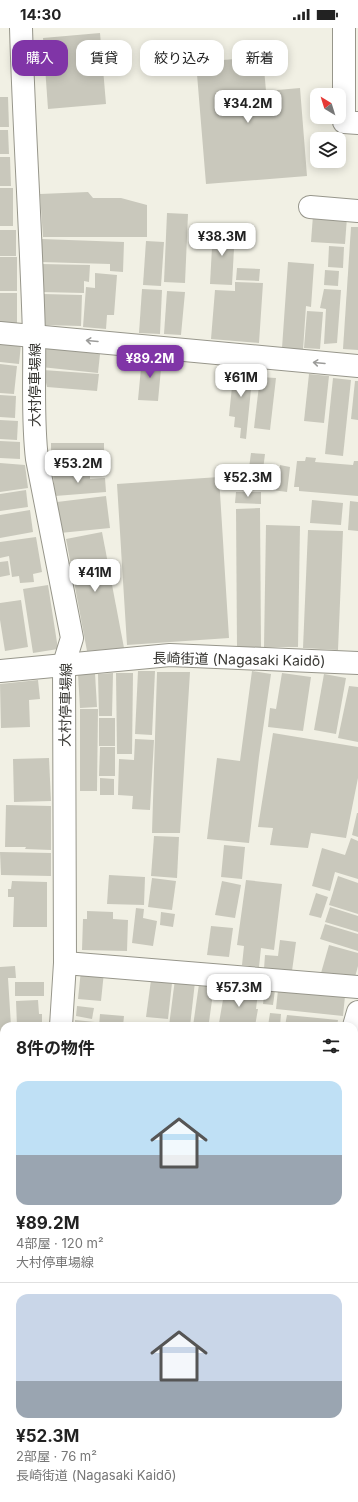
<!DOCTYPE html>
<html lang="ja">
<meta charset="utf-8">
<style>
body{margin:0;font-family:Inter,"Noto Sans JP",sans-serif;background:#f6f6f6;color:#222;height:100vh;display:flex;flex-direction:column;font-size:15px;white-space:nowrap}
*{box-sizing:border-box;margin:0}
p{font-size:13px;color:#767676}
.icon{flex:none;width:22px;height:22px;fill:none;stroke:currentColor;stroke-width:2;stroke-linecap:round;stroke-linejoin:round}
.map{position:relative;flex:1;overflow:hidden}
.details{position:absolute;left:0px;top:994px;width:358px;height:480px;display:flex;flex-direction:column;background:#fff;border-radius:12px 12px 0 0;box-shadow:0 2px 10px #0003}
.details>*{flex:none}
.top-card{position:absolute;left:12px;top:12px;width:334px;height:36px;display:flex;gap:8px}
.needle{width:26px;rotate:322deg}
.fabs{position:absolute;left:310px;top:60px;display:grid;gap:8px}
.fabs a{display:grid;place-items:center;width:36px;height:36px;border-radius:8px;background:#fff;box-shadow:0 2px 10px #0003;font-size:20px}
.price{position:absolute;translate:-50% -34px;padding:0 9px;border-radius:8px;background:#fff;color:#222;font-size:13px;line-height:26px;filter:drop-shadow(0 1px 2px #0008)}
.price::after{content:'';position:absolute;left:50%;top:24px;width:12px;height:9px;margin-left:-6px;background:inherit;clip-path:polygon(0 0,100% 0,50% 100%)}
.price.on{background:#8035a7;color:#fff}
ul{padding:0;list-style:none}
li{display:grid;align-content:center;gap:8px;height:212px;padding:0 16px}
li+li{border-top:1px solid #e0e0e0}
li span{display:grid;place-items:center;height:124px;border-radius:12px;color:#555}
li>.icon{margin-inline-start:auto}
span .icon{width:72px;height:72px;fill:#fffc;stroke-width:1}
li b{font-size:17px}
h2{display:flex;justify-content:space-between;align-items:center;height:48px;padding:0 16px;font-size:17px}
.tag{padding:0 14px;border-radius:12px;background:#fff;box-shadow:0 2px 10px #0003;font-size:14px;line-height:36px}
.tag.on{background:#8035a7;color:#fff}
.status{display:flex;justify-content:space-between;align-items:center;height:28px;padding:0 20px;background:#fff;direction:ltr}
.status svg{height:11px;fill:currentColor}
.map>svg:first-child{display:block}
.building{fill:#c9c8bc}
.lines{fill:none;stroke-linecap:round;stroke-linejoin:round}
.street-casing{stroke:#97968b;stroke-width:24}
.primary-casing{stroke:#97968b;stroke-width:24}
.highway-casing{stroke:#97968b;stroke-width:24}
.street{stroke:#fff;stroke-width:22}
.primary{stroke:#fff;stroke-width:22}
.highway{stroke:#fff;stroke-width:22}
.oneway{stroke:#9c9c9a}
.labels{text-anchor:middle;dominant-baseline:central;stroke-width:3;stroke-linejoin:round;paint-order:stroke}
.street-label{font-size:14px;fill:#393834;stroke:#fff}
</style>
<div class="status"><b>14:30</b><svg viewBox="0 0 49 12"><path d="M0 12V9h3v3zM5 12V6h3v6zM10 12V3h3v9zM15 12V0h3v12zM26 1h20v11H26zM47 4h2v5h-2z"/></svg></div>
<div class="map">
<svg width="358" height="1474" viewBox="0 0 358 1474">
<rect width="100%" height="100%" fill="#f1f0e4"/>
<!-- building -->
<g class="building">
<path d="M100,5L106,76L48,81L43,10Z"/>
<path d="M263,29L266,63L300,60L307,148L206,156L196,34Z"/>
<path d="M0,69H8L9,99H0Z"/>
<path d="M0,102H8L9,126H0Z"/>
<path d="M0,129H10L11,158H0Z"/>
<rect x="0" y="160" width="13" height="38"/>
<path d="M88,164L93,170H121L147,177V209H43L40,166Z"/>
<path d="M167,185L188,186L185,255L164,254Z"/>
<path d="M313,187L347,189L345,216L311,214Z"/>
<path d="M351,199H358V322L343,321Z"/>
<path d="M213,201L235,202L232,257L210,256Z"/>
<rect x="0" y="202" width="16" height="26"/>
<path d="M41,211L124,214L123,244L110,243V236L40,234Z"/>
<path d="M146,213L164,214L161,258L143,257Z"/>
<path d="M329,218L344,219L343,240L328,239Z"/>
<rect x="0" y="229" width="17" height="34"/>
<path d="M288,234L314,236L311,279L306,278L303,322L282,320Z"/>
<path d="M41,236L90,237L89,254L84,253V265L41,264Z"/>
<path d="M237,240L260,241L259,253L236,252Z"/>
<path d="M325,242L339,243L338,258L324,257Z"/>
<path d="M95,245L117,247L114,287H107L106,301L83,299L86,259L95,260Z"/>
<path d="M235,254L263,255L259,315L211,311L215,262L235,263Z"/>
<path d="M142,261L162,262L160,306L139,305Z"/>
<path d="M324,261L341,262L337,315L324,316L326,281L320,280Z"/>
<path d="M167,263L185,264L181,307L164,306Z"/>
<path d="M0,265H17V297L0,295Z"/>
<path d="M43,266L82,267L81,298L42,297Z"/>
<path d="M307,283L323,284L320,321L304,320Z"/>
<path d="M0,315L21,316L19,336L0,334Z"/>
<path d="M44,319L100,326L98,345L41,339Z"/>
<path d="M142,329L162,330L158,373L138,372Z"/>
<path d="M0,336L17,338L14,366L0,365Z"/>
<path d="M234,339L253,341L246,411L240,410L241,400L234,399L235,389L229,388Z"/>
<path d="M43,342L99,346L97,363L47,359Z"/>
<path d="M309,346L329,348L324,395L304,393Z"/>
<path d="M260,349L276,350L270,402L254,400Z"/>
<path d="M333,350L351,352L343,428L325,426Z"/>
<path d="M355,353H358V392L351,391Z"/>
<path d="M0,367L16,368L15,390L0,389Z"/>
<path d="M0,392L18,393L17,412L0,411Z"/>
<path d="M0,413L20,414V431L0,430Z"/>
<path d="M51,415H104V440L51,441Z"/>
<path d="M251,425L265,426L263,442L279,444L280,437L290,439L287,464L244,458L246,440H249Z"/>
<path d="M306,429L316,430L315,434L353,437L354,433H358V468L299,463V459H294L297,433H305Z"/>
<path d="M0,435L25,437L28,460L0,464Z"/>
<path d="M90,443V451L105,450L106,464L55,468L53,447Z"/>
<path d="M219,449L229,610L127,617L117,456Z"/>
<path d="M26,462L28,479L0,483V466Z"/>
<path d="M236,464H261V476L235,475Z"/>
<path d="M106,468L110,500L60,505L57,474Z"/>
<path d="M312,472L343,475L341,497L310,495Z"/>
<path d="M350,473L358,474V503L348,502Z"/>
<path d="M260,480L261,619H237L236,481Z"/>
<path d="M30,482L33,504L0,510V487Z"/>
<path d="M266,497L300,498L298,619H264Z"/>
<path d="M308,502L343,503L338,622L303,620Z"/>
<path d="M102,504L124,620L87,623L66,511Z"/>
<path d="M36,509L42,544L33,546L34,554L20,555L19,548L12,549L9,528L0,530V514Z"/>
<path d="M8,533L10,547L0,549V534Z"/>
<path d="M48,557L58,621L33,625L23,561Z"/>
<path d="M21,572L28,619L5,623L0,592V575Z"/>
<path d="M138,643H155L152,707L135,706Z"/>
<path d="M252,643L271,646L259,729L249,815L207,811L217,730L240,733Z"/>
<path d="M157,644H190L180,805H152Z"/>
<path d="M95,645L97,679L80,680L78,646Z"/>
<path d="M113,645L112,688H99L98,646Z"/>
<path d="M116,645H133L132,726H117Z"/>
<path d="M282,645L311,649L303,703L268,699L270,680L276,681Z"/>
<path d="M324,646L346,650L336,706L314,702Z"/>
<path d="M38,652L40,671L29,672L30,699L1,700L0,656Z"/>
<path d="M349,658L358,659V714L338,710Z"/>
<path d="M80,681H98L97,763H80Z"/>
<rect x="99" y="690" width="16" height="28"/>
<path d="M273,705L358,719V750L346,810L311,805L308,820L270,817L273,800L258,799Z"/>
<path d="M135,711L154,712L150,782L132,781L133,768L118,767L119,731L134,732Z"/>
<path d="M100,719H115V748H99Z"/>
<path d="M49,730L51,773L14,774L13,731Z"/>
<path d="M100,750L114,751V767H100Z"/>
<path d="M6,777L51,778V822L25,821L26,819H5Z"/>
<path d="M357,785H358V809L352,807Z"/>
<path d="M154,808L179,809L177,850L151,848Z"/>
<path d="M351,810L358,813V851L335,844L330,863L312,858L322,820L345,827Z"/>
<path d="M224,817L245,819L242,851L221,849Z"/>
<path d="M0,824L51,825V848L1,847Z"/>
<path d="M109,847L145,849L144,877L107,876Z"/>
<path d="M338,848L358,855V886L329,877Z"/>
<path d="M152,850L176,853L172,882L148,879Z"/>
<path d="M246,852L282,856L274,922L261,920L259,939L242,937L244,918L237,917Z"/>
<path d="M12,853L47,854V899H13L14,869H8V861H11Z"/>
<path d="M222,853L241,857L235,890L215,887Z"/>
<path d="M316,865L328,869L321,890L309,887Z"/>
<path d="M330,879L358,888V904L325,894Z"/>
<path d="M136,880L144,881L143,890L157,893L153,918L132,915Z"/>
<path d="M87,883L113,884V891L128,892L127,923L82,922L83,891H87Z"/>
<path d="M161,884L175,886L173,899L160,897Z"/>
<path d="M325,896L358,906V923L320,911Z"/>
<path d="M211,898L233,900L229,929L207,927Z"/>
<path d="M280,912L296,914L292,943L264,941L265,927L278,928Z"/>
<path d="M329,917L358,925V938L355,949L321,945Z"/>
<path d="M15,938L16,950H8L11,998H4V1023H0V939Z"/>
<path d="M81,942L104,944L101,973L78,971Z"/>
<path d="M175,951L195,954L190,998H169Z"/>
<path d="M151,952L172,955L168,991L146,989Z"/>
<rect x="15" y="954" width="29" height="14"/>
<path d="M199,956L214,958L209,994L207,998H193Z"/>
<path d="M225,960L258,965L256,981H258L255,998H239L219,995Z"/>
<path d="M265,960L275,962L273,977L263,976Z"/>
<path d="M278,962L345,968L343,988L276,981Z"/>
<path d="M38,972L39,986H42V998H17L16,973Z"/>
<path d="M77,978L94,980L92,991L76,988Z"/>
<path d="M270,985L281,986L280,998H268Z"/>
<path d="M100,986L124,988L123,998H99Z"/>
<path d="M287,987L338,992L337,998H285Z"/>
<path d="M75,992L95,994V998H75Z"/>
<path d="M358,1019V1033L354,1032Z"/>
<path d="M354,1035L358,1037V1054L354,1052Z"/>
<rect x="0" y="1038" width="4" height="43"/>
<path d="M354,1055L358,1057V1077L354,1075Z"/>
<path d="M354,1079L358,1080V1107L354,1106Z"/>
<rect x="0" y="1105" width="4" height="51"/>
<path d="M354,1172L358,1173V1183L354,1194Z"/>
<path d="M356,1201L358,1202V1227L354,1226V1206Z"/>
<path d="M0,1215L4,1217V1256L0,1267Z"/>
<path d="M354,1229L358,1230V1249L354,1248Z"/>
<path d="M0,1272L4,1273V1296L0,1307Z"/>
<path d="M354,1288L358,1290V1328L354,1326Z"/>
<path d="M356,1355L358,1356V1400L354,1399V1360Z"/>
<path d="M0,1454L4,1455V1470H47L46,1474H0Z"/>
<path d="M306,1470H335L336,1471L334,1474H303Z"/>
</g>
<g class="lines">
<defs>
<g id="street">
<path d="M344,0V94L358,95"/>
<path d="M310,179L358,183"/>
<path d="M0,305L358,338"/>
<path d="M0,643L170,627L358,635"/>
<path d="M65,935L358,959"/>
<path d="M354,998L358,984"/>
</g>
<g id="primary">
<path d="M21,0C24,102 31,204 34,307C35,348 32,390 37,431L72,610L64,636L65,935L61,998"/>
<path d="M0,1395L4,1377"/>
</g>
<g id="highway">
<path d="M0,1353L4,1354"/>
<path d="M0,1395L4,1398"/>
<path d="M124,1470L130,1474"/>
<path d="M193,1470L200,1474"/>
</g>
</defs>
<!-- street casing -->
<use href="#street" class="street-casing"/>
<!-- primary casing -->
<use href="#primary" class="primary-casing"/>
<!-- highway casing -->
<use href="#highway" class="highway-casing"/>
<!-- street -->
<use href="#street" class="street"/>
<!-- primary -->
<use href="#primary" class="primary"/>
<!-- highway -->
<use href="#highway" class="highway"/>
</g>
<!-- one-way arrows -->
<defs><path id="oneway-shaft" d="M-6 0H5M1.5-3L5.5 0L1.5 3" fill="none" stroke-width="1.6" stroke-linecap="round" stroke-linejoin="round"/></defs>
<g class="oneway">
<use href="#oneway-shaft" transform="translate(92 313) rotate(-175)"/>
<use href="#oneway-shaft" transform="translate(319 335) rotate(-175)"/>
</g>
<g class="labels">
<!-- street labels -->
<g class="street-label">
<text transform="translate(34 357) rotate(-90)">大村停車場線</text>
<text transform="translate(239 631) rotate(1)">長崎街道 (Nagasaki Kaidō)</text>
<text transform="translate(65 677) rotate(-89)">大村停車場線</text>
</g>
</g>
</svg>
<div class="fabs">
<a><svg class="needle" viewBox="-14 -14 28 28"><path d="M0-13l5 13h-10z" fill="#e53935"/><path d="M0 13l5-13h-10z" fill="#767676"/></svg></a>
<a><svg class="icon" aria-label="layers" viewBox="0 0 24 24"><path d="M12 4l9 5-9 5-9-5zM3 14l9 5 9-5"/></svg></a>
</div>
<b class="price" style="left:248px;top:96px">¥34.2M</b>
<b class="price" style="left:222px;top:229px">¥38.3M</b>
<b class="price on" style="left:150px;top:351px">¥89.2M</b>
<b class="price" style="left:241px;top:370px">¥61M</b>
<b class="price" style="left:78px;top:456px">¥53.2M</b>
<b class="price" style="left:248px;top:470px">¥52.3M</b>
<b class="price" style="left:95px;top:565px">¥41M</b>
<b class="price" style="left:239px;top:980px">¥57.3M</b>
<div class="top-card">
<a class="tag on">購入</a>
<a class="tag">賃貸</a>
<a class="tag">絞り込み</a>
<a class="tag">新着</a>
</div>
<section class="details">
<h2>8件の物件<svg class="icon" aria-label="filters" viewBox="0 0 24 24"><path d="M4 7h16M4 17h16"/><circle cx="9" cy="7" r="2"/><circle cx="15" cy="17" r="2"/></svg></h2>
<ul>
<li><span style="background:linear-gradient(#bfe0f5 60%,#9aa5b1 0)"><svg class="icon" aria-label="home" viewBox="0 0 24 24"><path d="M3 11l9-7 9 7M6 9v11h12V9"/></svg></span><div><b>¥89.2M</b><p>4部屋 · 120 m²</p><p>大村停車場線</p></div></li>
<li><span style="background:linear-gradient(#c9d6e8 70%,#9aa5b1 0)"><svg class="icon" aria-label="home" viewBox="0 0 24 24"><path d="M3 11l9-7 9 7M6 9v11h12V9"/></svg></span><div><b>¥52.3M</b><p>2部屋 · 76 m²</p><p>長崎街道 (Nagasaki Kaidō)</p></div></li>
</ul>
</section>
</div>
